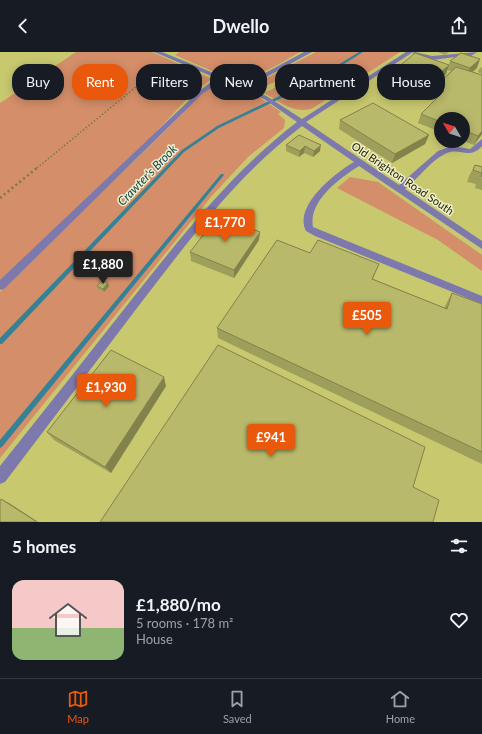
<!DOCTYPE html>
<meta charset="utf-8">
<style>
body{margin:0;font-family:Lato,sans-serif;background:#242831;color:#f1f3f6;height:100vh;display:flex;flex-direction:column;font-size:15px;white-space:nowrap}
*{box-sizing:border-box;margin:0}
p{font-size:13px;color:#9ea1a6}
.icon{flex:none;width:22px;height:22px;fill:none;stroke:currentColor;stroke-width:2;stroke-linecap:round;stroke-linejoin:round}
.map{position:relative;height:470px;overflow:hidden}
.drawer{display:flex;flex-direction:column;background:#171b24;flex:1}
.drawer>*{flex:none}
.hud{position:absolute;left:12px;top:12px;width:458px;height:36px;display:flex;gap:8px}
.needle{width:26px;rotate:309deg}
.fabs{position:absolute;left:434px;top:60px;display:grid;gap:8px}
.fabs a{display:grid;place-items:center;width:36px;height:36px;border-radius:50%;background:#171b24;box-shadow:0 2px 10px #0003;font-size:20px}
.price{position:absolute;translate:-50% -34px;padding:0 9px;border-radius:4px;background:#ea580c;color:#fff;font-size:13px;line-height:26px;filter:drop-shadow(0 1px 2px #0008)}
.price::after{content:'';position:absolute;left:50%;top:24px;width:12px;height:9px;margin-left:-6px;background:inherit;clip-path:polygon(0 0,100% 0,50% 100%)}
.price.active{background:#222;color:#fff}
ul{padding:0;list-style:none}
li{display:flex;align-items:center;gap:12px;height:100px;padding:0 12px}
li span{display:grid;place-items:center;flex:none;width:112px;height:80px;border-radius:12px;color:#555}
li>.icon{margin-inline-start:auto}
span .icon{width:48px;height:48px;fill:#fffc;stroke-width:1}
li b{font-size:17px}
h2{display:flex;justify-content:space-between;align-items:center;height:48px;padding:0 12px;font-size:17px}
.tag{padding:0 14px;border-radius:16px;background:#171b24;box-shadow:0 2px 10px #0003;font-size:14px;line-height:36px}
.tag.active{background:#ea580c;color:#fff}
header{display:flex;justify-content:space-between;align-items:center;height:52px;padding:0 12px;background:#171b24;font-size:18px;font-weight:700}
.dock{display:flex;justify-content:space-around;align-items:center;height:56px;border-top:1px solid #363941;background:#171b24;font-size:11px;color:#9ea1a6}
.dock a{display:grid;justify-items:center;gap:2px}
.dock .active{color:#ea580c}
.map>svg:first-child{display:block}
.built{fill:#c8c86f;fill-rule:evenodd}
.green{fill:#d48e69}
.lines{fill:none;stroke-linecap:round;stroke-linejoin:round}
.stream{fill:#358297;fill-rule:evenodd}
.path-far1{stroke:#7a7a42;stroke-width:1.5;stroke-dasharray:1.5 2;stroke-linecap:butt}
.path{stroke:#7a7a42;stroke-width:2.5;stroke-dasharray:2 3;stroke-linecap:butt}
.minor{fill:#7e79ad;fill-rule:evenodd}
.wall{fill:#9f9f5c}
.shaded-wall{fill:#82824b}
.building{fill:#b9b96b;stroke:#82824b}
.labels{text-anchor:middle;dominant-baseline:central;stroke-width:3;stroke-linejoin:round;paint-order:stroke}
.street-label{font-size:11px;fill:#252403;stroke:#eff0ca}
.water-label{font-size:12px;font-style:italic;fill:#124153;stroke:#eff0ca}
</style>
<header><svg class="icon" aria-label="back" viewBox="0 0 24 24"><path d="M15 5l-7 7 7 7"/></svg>Dwello<svg class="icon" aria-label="share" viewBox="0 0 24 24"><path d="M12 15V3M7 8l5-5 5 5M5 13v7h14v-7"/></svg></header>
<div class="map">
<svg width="482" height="470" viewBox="0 0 482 470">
<rect width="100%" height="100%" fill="#d2d283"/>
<!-- built -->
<path class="built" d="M0,0H482V470H0V400L211,145L248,105L284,76L281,66L0,375ZM441,67H463V89H441Z"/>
<!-- green -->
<g class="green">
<path d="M76,0H152L212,27L193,41L153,83L0,229V51Z"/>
<path d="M179,0H300C283,9 247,34 228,26L175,3Z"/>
<path d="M316,0H400L313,56C295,63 280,50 264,41L281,33L301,29L299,25L277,29L259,37L256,34L257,31Z"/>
<path d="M221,33L252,48L259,45L281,60L278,62L285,68L284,76L248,105L211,145L0,406V240L163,81L198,45L210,36Z"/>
<path d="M350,125L378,130L482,203V219L438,188L337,136Z"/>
</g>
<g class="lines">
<!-- stream -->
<g class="stream">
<path d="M359,0H363L317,29L219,76L184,100L2,292H0V286L182,98L217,74L315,27Z"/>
<path d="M221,122H223L224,123L2,395L0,396V388Z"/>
</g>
<!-- path-far1 -->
<path class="path-far1" d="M37,116L164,12"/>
<!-- path -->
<path class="path" d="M0,146L38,115"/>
<!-- minor -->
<g class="minor">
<path d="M154,0H162L243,33L304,0H312L248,35L268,45L302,67L406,0H413L306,70L399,133L438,99L452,94L470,97L482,87V94C469,109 459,94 445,102C429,110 419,126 405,137L482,189V197L359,114C340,126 308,149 313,175L482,244V252L315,184L306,179C293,154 335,121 354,110L302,74C236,124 187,191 137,256C93,314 49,372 5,430L0,432V414C44,359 88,303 132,247C182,184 232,120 297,70L264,47L222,29L202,42L4,237L0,238V228L198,40L216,26Z"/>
<path d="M415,0L432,4L477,0L468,6L456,5L432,8L413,3V1Z"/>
</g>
</g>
<!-- wall -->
<g class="wall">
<path d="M438,0H449L445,3Z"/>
<path d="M450,9L477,16L472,20L482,23V82L474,93L463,89V67H441V80L418,71L421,62L437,46L432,44L435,35L451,19L447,18L446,22L422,43L388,30L390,22L449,13Z"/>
<path d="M482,15V22L478,20L479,17Z"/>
<path d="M340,68L429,83L425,92L392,111L339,77Z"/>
<path d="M299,83L320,99L313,105L304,101L299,105L286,99V93Z"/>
<path d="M475,113L482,114V138L475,136L476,132L467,130L469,124Z"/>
<path d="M259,188L234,226L191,209L190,200Z"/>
<path d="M379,212L373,227L444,256L446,252L452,241L482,252V412L218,286L217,276Z"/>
<path d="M97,234H109L104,240L98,237Z"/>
<path d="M166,334L111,421L54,388L47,380Z"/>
</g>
<!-- shaded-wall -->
<g class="shaded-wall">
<path d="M480,7L477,16L467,25L470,16Z"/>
<path d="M449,13L446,22L422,43L425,34Z"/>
<path d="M482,79V82L474,93L478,84Z"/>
<path d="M429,83L425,92L392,111L395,102Z"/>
<path d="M321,93L320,99L313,105L314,99Z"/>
<path d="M305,94L304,101L299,105L300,99Z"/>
<path d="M260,180L259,188L234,226V218Z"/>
<path d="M108,231L109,234L104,240L103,237Z"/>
<path d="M164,325L166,334L111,421L105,415Z"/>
<path d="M1,447L9,451L38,470H37Z"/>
</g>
<!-- building -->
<g class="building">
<path d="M415,1L449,13L425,34L390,22Z"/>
<path d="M461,1L480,7L470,16L450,9Z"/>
<path d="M456,15L482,23V79L478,84L463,78V67H441V70L421,62L444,39L435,35Z"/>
<path d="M373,51L429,83L395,102L340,68Z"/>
<path d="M299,83L321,93L314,99L305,94L300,99L286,93Z"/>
<path d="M475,113L482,115V125L481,124L482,121L473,118Z"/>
<path d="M218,164L260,180L234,218L190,200Z"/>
<path d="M277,188L310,201L318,188L379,212L372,227L447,257L452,241L482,252V400L217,276Z"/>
<path d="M102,229L108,231L103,237L97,234Z"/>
<path d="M218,293L425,395L413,435L439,448L433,470H100Z"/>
<path d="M111,298L164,325L105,415L47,380Z"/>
<path d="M1,447L37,470H0V449Z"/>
</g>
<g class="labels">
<!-- street labels -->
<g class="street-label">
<text transform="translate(403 126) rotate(34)">Old Brighton Road South</text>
</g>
<!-- water labels -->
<g class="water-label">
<text transform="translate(147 123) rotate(-46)">Crawter's Brook</text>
</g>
</g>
</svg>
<div class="fabs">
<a><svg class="needle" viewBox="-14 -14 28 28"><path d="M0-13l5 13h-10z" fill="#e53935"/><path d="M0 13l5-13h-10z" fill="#9ea1a6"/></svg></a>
</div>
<b class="price" style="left:225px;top:191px">£1,770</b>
<b class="price active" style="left:103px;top:233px">£1,880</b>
<b class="price" style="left:367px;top:284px">£505</b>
<b class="price" style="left:106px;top:356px">£1,930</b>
<b class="price" style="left:271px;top:406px">£941</b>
<div class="hud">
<a class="tag">Buy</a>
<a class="tag active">Rent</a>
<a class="tag">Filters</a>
<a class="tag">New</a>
<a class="tag">Apartment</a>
<a class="tag">House</a>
</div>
</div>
<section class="drawer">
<h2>5 homes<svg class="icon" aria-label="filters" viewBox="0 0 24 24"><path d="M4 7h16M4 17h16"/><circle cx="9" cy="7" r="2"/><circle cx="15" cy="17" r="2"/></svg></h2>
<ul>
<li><span style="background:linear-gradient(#f6c9c9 60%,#8fb573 0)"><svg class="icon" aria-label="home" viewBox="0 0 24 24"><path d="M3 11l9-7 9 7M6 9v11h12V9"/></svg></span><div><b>£1,880/mo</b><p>5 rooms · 178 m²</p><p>House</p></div><svg class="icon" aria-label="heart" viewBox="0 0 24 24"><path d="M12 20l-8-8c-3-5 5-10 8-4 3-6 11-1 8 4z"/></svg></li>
</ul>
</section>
<nav class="dock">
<a class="active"><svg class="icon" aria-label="map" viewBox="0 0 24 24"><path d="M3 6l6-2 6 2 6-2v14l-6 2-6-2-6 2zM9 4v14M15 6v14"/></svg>Map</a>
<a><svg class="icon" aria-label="saved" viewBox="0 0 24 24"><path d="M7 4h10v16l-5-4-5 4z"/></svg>Saved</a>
<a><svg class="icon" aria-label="home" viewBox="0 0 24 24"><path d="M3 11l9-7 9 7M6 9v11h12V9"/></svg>Home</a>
</nav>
